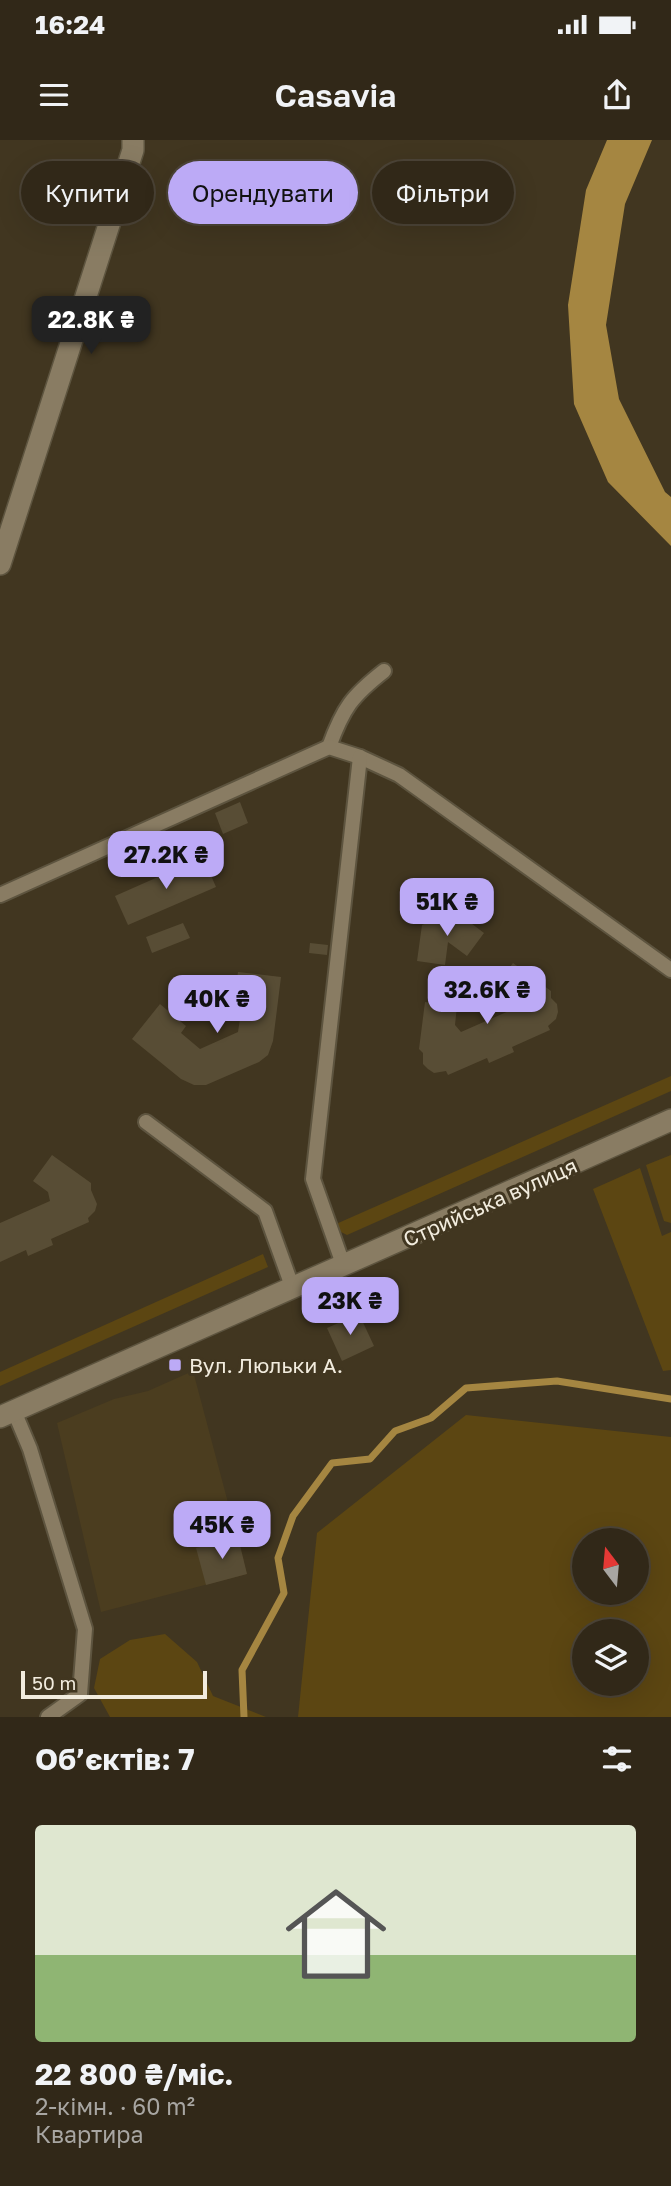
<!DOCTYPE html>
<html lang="uk">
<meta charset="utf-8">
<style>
body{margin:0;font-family:"Golos Text",sans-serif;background:#393021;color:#f1f3f6;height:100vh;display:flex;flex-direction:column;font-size:26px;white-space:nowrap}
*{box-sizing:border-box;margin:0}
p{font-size:23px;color:#a8a6a2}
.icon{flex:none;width:38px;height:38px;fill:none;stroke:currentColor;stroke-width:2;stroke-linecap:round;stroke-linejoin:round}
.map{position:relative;height:1577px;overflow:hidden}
.drawer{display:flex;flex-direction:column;background:#312818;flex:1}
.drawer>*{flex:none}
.guide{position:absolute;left:21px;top:21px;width:630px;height:63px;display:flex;gap:14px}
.needle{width:46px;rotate:344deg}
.fabs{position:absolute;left:572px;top:1388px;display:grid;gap:14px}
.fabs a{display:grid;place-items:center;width:77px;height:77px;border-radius:50%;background:#312818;box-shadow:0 7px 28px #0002,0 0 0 2px #4c4437;font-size:35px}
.scale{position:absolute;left:21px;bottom:18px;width:186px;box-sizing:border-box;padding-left:7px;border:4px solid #f2ecde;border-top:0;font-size:19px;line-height:24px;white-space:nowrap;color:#f2ecde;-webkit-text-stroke:5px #413620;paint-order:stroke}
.price{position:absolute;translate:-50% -60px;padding:0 16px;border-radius:14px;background:#bcaaf6;color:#111;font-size:23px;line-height:46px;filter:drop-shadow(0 2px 4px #0008)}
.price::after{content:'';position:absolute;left:50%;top:42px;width:21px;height:16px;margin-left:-10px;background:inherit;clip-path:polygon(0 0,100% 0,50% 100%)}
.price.active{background:#222;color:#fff}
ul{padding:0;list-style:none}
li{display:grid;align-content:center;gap:14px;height:371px;padding:0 35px}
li+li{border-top:2px solid #4c4437}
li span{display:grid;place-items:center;height:217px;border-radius:7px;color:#555}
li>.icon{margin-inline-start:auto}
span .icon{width:126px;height:126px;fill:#fffc;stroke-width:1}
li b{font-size:30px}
h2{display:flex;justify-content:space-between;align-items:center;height:84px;padding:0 35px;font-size:30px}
.pill{padding:0 24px;border-radius:32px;background:#312818;box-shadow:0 7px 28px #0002,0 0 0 2px #4c4437;font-size:24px;line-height:63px}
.pill.active{background:#bcaaf6;color:#111}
.status{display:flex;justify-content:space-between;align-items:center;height:49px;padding:0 35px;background:#312818;direction:ltr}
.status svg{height:19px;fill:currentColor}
header{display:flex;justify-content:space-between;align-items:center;height:91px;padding:0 35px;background:#312818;font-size:32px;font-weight:600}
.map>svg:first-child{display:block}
.built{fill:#4b3d1f}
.green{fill:#5c4612;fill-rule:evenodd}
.water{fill:#a58641}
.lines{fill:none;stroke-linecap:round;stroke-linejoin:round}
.stream{stroke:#a58641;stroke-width:7}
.building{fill:#584d35}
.service-casing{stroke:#5d543f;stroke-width:18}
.tertiary-casing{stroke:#5d543f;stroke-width:24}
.secondary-casing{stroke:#5d543f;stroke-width:24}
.service{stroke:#897c63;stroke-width:14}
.tertiary{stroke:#897c63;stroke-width:21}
.secondary{stroke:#897c63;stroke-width:21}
.poi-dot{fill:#bcaaf6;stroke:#413620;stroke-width:2.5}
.labels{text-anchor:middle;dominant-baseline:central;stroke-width:6;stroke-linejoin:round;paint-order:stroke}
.street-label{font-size:21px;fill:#f2ecde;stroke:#413620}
.poi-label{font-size:21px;fill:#f2ecde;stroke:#413620;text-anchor:start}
</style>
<div class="status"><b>16:24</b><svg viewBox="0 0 49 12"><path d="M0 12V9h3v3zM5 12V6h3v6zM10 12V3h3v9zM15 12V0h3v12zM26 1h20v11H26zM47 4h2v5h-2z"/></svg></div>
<header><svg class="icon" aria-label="menu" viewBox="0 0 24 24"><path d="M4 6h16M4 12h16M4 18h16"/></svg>Casavia<svg class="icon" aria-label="share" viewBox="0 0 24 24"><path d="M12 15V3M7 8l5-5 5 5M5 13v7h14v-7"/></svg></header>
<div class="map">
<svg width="671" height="1577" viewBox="0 0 671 1577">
<rect width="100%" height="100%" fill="#413620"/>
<!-- built -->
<path class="built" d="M193,1231L247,1434L101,1472L57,1283L114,1259L148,1251Z"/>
<!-- green -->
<g class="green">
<path d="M671,936V951L347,1095L339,1091L336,1084Z"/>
<path d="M671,1015V1083L664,1081L646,1025Z"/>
<path d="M640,1028L662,1096L671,1092V1230L663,1231L593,1049Z"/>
<path d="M263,1114L268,1127L0,1246V1232Z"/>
<path d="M466,1275L671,1297V1577H298L317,1393ZM584,1400H637V1452H584ZM584,1491H637V1544H584Z"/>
<path d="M165,1494L197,1522L213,1556L266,1577H110L94,1548L100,1519L130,1500Z"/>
</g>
<!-- water -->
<path class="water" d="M607,0H652L625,64L606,185L619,259L665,352L671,357V406L608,342L574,264L568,165L586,50Z"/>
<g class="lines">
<!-- stream -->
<path class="stream" d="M244,1577L242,1530L284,1453L278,1418L293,1376L332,1323L370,1319L395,1291L431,1278L466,1248L557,1241L671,1259"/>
</g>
<!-- building -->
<g class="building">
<path d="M240,662L248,683L223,694L215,673Z"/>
<path d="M203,717L216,747L128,785L115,756Z"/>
<path d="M455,771L484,793L467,816L448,802L445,825L417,821L422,785Z"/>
<path d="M183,783L190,798L152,813L146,797Z"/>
<path d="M310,803L328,805L327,815L309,813Z"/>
<path d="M513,823L551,851V858L557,864L558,872L556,879L548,886L550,890L512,907L514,912L489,923L487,918L448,935L446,931L434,933L428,929L423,924V913L419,909L425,862L457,866L455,885L461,892L511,870L509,860L494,849Z"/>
<path d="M238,832L281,837L273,901L268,915L259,922L206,945H194L181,939L132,899L160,864L186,886L181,893L200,909L238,892L242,866L233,865Z"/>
<path d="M52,1015L91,1043V1050L97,1064L95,1071L88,1078L89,1082L51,1099L53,1105L28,1116L26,1110L0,1122V1083L50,1061L48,1052L33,1041Z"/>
<path d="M359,1174L374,1206L342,1221L327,1188Z"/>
<path d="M238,1397L247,1434L206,1445L196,1408Z"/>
</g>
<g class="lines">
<defs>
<g id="service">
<path d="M329,607C343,568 352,556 384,531"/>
<path d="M0,755L329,607L360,617L399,635L671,830"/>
<path d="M146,982L265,1071L293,1149"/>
<path d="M344,1127L313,1039L360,617"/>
<path d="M14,1271L30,1309L85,1489L80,1554L48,1577"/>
</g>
<path id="tertiary" d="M0,424L133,10V0"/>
<path id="secondary" d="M0,1277L671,980"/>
</defs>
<!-- service casing -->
<use href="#service" class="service-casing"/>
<!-- tertiary casing -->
<use href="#tertiary" class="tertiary-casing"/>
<!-- secondary casing -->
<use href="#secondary" class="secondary-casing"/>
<!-- service -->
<use href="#service" class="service"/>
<!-- tertiary -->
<use href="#tertiary" class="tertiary"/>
<!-- secondary -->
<use href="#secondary" class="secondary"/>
</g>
<!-- markers -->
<rect class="poi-dot" x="168" y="1218" width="14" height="14" rx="3.5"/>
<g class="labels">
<!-- street labels -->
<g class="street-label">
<text transform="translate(490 1062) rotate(-24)">Стрийська вулиця</text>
</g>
<!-- poi labels -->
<g class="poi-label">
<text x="189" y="1225">Вул. Люльки А.</text>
</g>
</g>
</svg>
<div class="fabs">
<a><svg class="needle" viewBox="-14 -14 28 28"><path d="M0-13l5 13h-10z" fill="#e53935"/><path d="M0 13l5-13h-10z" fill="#a8a6a2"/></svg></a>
<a><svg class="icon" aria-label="layers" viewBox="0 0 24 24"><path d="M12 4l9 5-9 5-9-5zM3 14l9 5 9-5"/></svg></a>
</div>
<div class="scale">50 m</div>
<b class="price active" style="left:91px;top:216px">22.8K ₴</b>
<b class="price" style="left:166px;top:751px">27.2K ₴</b>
<b class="price" style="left:447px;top:798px">51K ₴</b>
<b class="price" style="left:487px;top:886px">32.6K ₴</b>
<b class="price" style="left:217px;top:895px">40K ₴</b>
<b class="price" style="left:350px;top:1197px">23K ₴</b>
<b class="price" style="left:222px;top:1421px">45K ₴</b>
<div class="guide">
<a class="pill">Купити</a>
<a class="pill active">Орендувати</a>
<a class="pill">Фільтри</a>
</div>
</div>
<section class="drawer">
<h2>Об’єктів: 7<svg class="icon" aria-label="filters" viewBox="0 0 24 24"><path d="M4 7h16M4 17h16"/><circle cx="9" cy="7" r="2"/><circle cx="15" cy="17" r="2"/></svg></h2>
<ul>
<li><span style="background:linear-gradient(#dfe7d0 60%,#8fb573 0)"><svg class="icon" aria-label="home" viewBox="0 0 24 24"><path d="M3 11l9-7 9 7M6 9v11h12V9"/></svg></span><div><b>22 800 ₴/міс.</b><p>2-кімн. · 60 m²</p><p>Квартира</p></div></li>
</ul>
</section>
